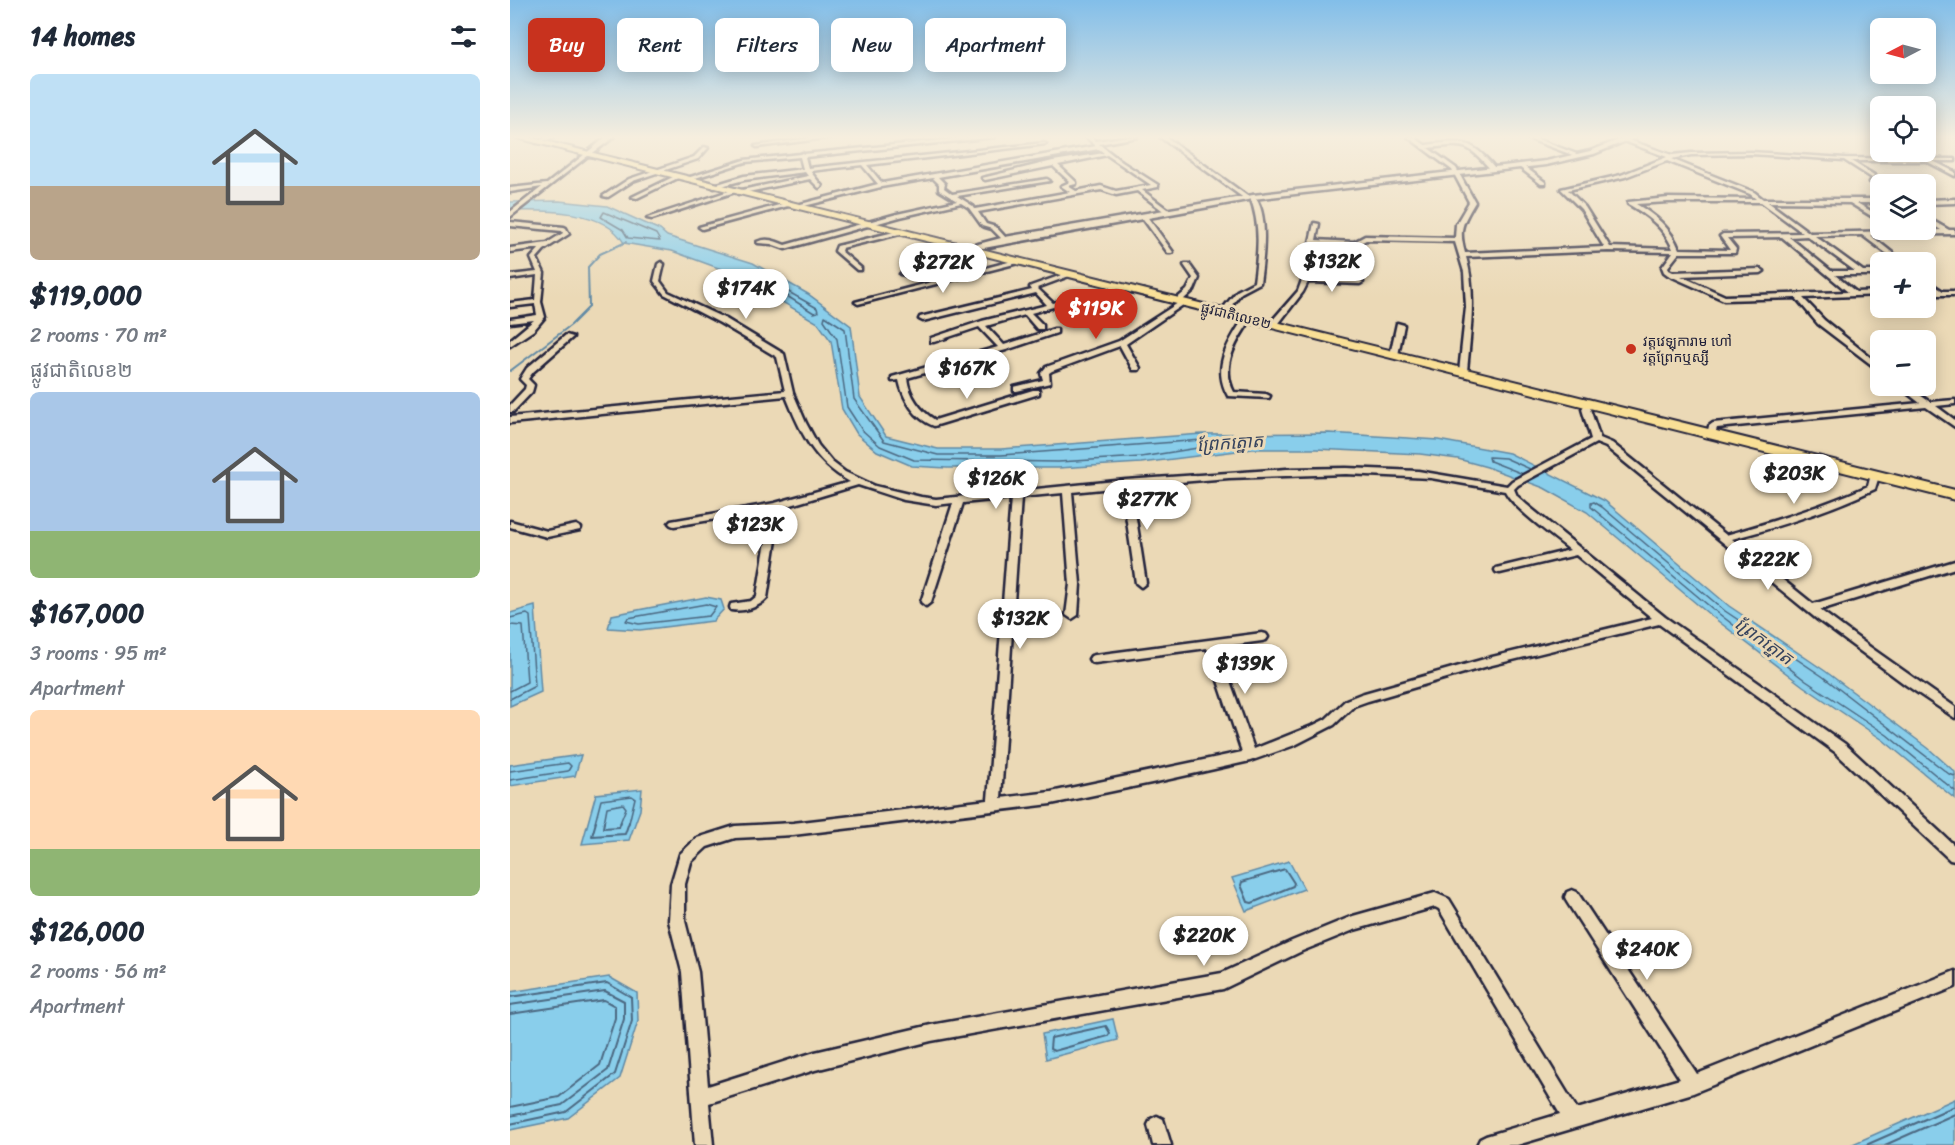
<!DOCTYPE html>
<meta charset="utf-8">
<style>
body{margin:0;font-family:Sriracha,"Noto Sans Khmer",sans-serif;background:#f2f2f3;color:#1f2937;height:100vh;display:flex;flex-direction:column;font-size:22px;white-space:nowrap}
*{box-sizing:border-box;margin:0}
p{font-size:20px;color:#747a83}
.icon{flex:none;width:33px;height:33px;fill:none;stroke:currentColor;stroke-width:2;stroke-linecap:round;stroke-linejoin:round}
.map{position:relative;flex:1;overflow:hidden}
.details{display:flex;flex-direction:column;background:#fff;width:510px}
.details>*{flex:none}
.top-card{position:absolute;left:18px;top:18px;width:570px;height:54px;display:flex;gap:12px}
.needle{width:39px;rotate:264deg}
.controls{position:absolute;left:1360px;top:18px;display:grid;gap:12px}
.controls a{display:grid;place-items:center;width:66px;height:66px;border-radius:9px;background:#fff;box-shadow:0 3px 15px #0003;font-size:30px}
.price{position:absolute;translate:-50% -51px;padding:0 14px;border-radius:21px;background:#fff;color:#222;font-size:20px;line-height:39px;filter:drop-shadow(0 2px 3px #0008)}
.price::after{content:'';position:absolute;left:50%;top:36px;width:18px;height:14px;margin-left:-9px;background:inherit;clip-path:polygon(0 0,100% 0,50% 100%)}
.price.selected{background:#c8321e;color:#fff}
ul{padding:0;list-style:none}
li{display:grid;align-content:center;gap:12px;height:318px;padding:0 30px}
li span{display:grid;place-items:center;height:186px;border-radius:9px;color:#555}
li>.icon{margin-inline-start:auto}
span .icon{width:108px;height:108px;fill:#fffc;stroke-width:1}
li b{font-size:26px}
h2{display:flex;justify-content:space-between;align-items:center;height:72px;padding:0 30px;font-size:26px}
.pill{padding:0 21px;border-radius:9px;background:#fff;box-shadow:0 3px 15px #0003;font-size:21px;line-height:54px}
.pill.selected{background:#c8321e;color:#fff}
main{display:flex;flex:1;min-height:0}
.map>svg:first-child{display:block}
.water{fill:#89ceeb;stroke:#6089a5;stroke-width:1.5}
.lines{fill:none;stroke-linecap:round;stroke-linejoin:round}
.shore-far1{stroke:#4b6781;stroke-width:1.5}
.shore{stroke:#4b6781;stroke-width:2}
.stream{stroke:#6089a5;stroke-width:2}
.street-casing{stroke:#22223b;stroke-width:5}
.secondary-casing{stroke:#22223b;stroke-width:5}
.highway-casing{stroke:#22223b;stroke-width:4}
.street{fill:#ebd9b6;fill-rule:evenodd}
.secondary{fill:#ebd9b6;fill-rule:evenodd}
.highway{fill:#f9df96;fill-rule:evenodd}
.poi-dot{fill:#c8321e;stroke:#ebd9b6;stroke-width:2}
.labels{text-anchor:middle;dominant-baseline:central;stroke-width:6;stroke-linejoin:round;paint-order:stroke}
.far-street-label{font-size:14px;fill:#22223b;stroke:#ebd9b6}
.far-poi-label{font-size:14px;fill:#22223b;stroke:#ebd9b6;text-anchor:start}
.water-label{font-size:18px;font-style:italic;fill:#37445e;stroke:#ebd9b6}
</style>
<main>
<section class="details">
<h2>14 homes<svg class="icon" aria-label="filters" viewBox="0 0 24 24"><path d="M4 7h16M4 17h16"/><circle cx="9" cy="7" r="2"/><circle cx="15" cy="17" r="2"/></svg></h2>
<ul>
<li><span style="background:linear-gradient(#bfe0f5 60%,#b9a48a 0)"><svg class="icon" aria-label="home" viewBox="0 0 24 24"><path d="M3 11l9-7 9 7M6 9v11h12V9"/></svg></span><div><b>$119,000</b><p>2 rooms · 70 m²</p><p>ផ្លូវជាតិលេខ២</p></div></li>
<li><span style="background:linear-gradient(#a9c7e8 75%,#8fb573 0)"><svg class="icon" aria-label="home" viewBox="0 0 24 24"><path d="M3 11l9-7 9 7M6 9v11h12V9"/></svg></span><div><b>$167,000</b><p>3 rooms · 95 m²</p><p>Apartment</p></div></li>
<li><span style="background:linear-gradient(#ffd9b3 75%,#8fb573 0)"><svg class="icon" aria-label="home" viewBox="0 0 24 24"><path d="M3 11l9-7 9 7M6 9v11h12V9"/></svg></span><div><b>$126,000</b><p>2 rooms · 56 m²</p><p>Apartment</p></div></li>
</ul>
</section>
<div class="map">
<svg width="1445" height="1145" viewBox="0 0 1445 1145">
<rect width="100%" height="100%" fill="#ebd9b6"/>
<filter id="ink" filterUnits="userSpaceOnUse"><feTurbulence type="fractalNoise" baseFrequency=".0167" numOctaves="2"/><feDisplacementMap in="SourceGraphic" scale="12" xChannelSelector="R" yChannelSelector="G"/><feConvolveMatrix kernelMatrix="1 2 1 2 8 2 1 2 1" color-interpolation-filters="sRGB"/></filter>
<g filter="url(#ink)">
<!-- water -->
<g class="water">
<path d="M49,201L97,206L150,230L157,236L243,263L298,294L341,326L350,397L376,436L428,449H491L692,434L819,433L928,440L999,453L1095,501L1219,606L1315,671L1418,748L1445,772V799L1373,740L1293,686L1200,615L1077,512L1034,488L977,467L948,459L910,454L806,449H743L631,463L548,468H437L402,466L367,451L347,434L332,409L321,341L308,323L267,299L248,284L222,273L162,251L114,243C95,209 34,210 0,211V202Z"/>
<path d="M196,597L211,600L214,609L203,621L130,630L98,628L102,615Z"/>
<path d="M25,606L31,692L0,706V613Z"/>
<path d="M71,755L65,776L0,786V765Z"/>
<path d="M132,789L130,810L119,840L72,844L86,794Z"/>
<path d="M779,861L794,889L736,911L722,878Z"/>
<path d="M99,977L127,993L128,1021L110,1078L58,1118L0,1130V992Z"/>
<path d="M603,1019L608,1040L536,1059L532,1034Z"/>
<path d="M1445,1099V1145H1340L1343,1144Z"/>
</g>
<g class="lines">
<!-- shore-far1 -->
<g class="shore-far1">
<path d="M94,212L146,234L150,241L118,238L113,230L91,217Z"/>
<path d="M261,282L307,308L308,312L304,313L261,286Z"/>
<path d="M315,316L335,329L344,399L374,441L428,455H491L692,440H711L713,444L631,457L548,462L404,460L370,446L352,430L337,407L327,339L314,320Z"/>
<path d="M1013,474L980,461L979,457L995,458L1020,469"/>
<path d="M196,604L206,607L199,616L129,624L116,621L118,618Z"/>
<path d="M0,618L17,614L20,616L25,686L0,699"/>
<path d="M0,625L13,626L17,682L0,691"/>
<path d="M0,771L58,763L61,766L58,771L0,780"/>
<path d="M1445,776L1439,774L1312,676L1215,611L1092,507L1084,502L1081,503V507L1204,610L1296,681L1377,735L1445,791"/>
<path d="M85,823L91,800L122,796L125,798L119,823"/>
<path d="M94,823L97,807L113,804L116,808L110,823"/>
</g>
<!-- shore -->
<g class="shore">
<path d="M86,822L82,836L115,834L119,822"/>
<path d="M94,822L93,828L109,827L111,822"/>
<path d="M775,869L784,883L783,886L742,903L738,902L731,885L732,882Z"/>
<path d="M0,997L97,983L121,997L122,1021L105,1074L56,1112L0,1124"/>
<path d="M0,1005L95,991L114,1001V1019L98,1070L52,1105L0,1116"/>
<path d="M0,1014L94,1000L105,1006V1018L90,1065L49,1097L0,1107"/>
<path d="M596,1026L600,1033L598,1036L544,1051L540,1049L541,1038Z"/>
<path d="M1356,1145L1445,1106"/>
<path d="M1375,1145L1445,1114"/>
</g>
<!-- stream -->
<path class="stream" d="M0,371L61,325L79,307L78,267L90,254L116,242"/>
<defs>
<g id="street">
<path d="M37,137H45L27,143L25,142Z"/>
<path d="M307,137H324L247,147L245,146Z"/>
<path d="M464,137H485L295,157L298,168L534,143L536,144L357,165L372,183L586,146L576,137H581L586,141L613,137H627L589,144L612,162L648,185V187L632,190L661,212L656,213L627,191L606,195L591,190L468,212L476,224L486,227L497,239L498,240L495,242L482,229L472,226L459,208L451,203L390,217L275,249L261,244L248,243L247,242C256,237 266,241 275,245L387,214L447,201L429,190V184L423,178L371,187L286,208L283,206L368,184L352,165L300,171L312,186L309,188L300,179L228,194L225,192L142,219L137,218L222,190L227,191L298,176L295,172L234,180L204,188L201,186L234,176L293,169L290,157L235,162L179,180L174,179L234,160L290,154L292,153L294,154ZM589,149L594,153L543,161L472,178L475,180L543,166L560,182L551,186L560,192L465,209L463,206L447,196L540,181L537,179L442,194L434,188L435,184L428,177ZM597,155L641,185L606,191L591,186L566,191L558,186L566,184V182L548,165Z"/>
<path d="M650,137H656L740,198L735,199Z"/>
<path d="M898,137H904L915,145C953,141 960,138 986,169L981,170C957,142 954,144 918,148L946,168L965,202C953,223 948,228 955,253L1094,247L1071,209L1051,189L1111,175L1157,157L1114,141L1116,139L1162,155L1181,153L1241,152L1335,158L1445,159V161H1423L1445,172V176L1416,161H1341L1364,175L1362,178L1334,160L1241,154L1181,155L1161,159L1244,192L1253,199H1371V203H1347L1371,217V222L1340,203L1258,202L1300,233L1431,230L1416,221V217L1439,230H1445V234L1360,235L1394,262H1388L1352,235L1305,236L1353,271H1371V275H1325L1346,292L1371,291V295L1293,298L1314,320L1371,366V372L1308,324L1286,298L1214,300L1158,275L1154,272L1152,267L1163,252L1098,251L956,257C967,294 960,334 957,372L953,374L949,372L956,307L954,272L945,242L856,240L845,246L805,244L799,278L850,280L853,282L850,284L798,282L793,292L766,327H760V323L788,291L792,280L804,223L809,224L806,240L844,242L855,236L945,238L946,224L959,202L942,170ZM1157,161L1240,194L1246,199L1158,198L1118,202V204C1137,215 1154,227 1163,249L1100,247L1075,207L1058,190L1115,177ZM1158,202H1251L1293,233L1213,234L1210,236L1220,250L1169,249C1161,228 1145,215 1126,204ZM1297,236L1345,271H1321L1279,237ZM1272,237L1338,292L1215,296L1171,276L1251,273L1254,271L1251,269L1163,272L1159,270L1158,267L1169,253H1225L1226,249L1217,238Z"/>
<path d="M1014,137H1022L1072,156L1068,157Z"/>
<path d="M194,147L198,148L188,159L123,181L98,197L93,196L119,179L184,157Z"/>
<path d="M75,154L79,155L0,217V212L32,187L0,192V188L37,184Z"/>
<path d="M1011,164L1035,182V184H1031L1009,167Z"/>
<path d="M165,176L170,177L127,198L122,197Z"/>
<path d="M1362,179L1372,184L1371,188L1360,182Z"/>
<path d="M743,195C760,211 753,261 750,283L731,293L716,313H712L710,312L727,291L744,282C748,253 751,225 740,197Z"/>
<path d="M1445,199V203L1416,204V200Z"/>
<path d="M280,202L282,203V205L192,229L189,227Z"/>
<path d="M632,215H636L663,252L662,253H658L631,216Z"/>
<path d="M0,222L54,227L56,228L59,234L34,250L27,258L34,273L31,302L35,317L24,330L0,346V340L24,320L0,323V319L27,315L25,304L0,307V303L25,300L27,275L0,279V275L27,272L21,258L30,248L0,252V248L37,243L53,233L52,231L0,226Z"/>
<path d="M392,230L395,232L394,233L332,248L331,251L351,268V270H347L325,251L327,246Z"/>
<path d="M450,245L453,247L452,248L420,258L416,266L395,275L390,274L411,264L415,256Z"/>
<path d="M510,259L513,261L512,262L348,304L345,302Z"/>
<path d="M151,262L154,264L150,281L158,292L216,319L274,354L283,393L296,423L308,445L322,462L335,472L365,486L411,497L426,499L616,480L777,469L836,468L908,471L997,486L1002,481L1081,439L1072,409L1076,402H1079L1083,404L1080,409L1090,438L1102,443L1216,535C1264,521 1312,507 1358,486L1361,474H1367L1369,476L1365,489C1319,511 1271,526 1222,539L1303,604L1445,561V568L1310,610L1360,647L1445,707V718L1396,685L1308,620L1096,447L1086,443L1008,485L1004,489L1007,496L1017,505L1155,617L1335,744L1445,846V861L1440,860L1325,752L1149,624L978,666L858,701L844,706L824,725L785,745L740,761L651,781L541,804L283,835L225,838L197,847L181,862L175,884V921L188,972L198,1086L305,1052L421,1025L712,973L782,941L843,916L925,893L939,899L1067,1109L1170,1079L1057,902L1055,897L1057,892L1062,890L1067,892L1187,1074L1445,971V987L1183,1093L1007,1145H967L970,1139L976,1136L1050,1114L929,909L925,907L844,930L792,951L713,989L421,1041L305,1070L199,1103L203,1145H185L172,972L159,921L161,884L170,854L187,838L225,826L283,823L478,800L501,498L453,503L421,602L416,606L411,602L443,503L426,505L394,500L348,485L271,508L257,598C248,608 234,612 221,610L220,607L221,604L241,601L247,596L261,510L164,526L161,525L159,523L161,521L265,503L340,482C303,461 291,433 276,396L0,423V417L275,391L267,357L210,323L154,294L144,281L148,264ZM836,474L921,478L995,491C1005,510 1043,536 1060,550L986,568L985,570L986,572L990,573L1066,555L1142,618L978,658L851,694L836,700L816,719L804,725L744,749L708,647L752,641L756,640L758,637L756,634L752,633L585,655L581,656L579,659L581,662L585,663L697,648L732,752L541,792L491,798L511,497L553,493L560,584L556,615L562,619L568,615L570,584L562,492L612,487L626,583L631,587L636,583L621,486L719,478Z"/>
<path d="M675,264H679L689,278L684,290L673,300L676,301V303L616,344L630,368L629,370H623L610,346L542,371L539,373L540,383L507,391H504V387L533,380L531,373L536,367L609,341L668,303L664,301L677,290L683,278L674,265Z"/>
<path d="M560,272L562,273V275L527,288L543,303L595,290L604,285L609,286L599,292L521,313L533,325V329H527L515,315L476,326L494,345L544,329H547V333L496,350L397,378C399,395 410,411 425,420L523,390H529V394L424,426C405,419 393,399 389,380L382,381V377L488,347L469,327L424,342H421V338L472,321L537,305L526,293L413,321L409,319L410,317L522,290L520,287L521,286Z"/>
<path d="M1416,280L1433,291H1445V295H1416V291H1424L1416,285Z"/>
<path d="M735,316L742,318C727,340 710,365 724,392L756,394L760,396L759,398L718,396C701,366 719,342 735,316Z"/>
<path d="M887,323L894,325L888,355L884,357L880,355Z"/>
<path d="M56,335L63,337L23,372L18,379L24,385L22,392L3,412H0V405L15,389L16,385L10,379L17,368Z"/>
<path d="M1388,386H1397L1420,402L1445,400V404L1426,406L1445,420V427L1416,407L1207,428L1204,436L1201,437L1197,434L1199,426L1203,423L1410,403Z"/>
<path d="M0,521L37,531L66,525L71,528L70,530L37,537L0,527Z"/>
<path d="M647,1116L653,1119L661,1145H643L638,1125L641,1119Z"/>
</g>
<g id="secondary">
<path d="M96,137H104L79,156H75V154Z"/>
<path d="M1116,137H1126L1084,154L1036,165L743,199L457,251L453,248L495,237L743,195L1036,161L1080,151Z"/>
</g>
<path id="highway" d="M3,137H19L1445,490V500Z"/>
</defs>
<!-- street casing -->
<use href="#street" class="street-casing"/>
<!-- secondary casing -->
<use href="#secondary" class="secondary-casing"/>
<!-- highway casing -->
<use href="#highway" class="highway-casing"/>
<!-- street -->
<use href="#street" class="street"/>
<!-- secondary -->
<use href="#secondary" class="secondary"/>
<!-- highway -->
<use href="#highway" class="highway"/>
</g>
</g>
<!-- sky -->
<linearGradient id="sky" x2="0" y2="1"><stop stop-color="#82bee9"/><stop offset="0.46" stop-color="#f6eede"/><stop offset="1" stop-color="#f6eede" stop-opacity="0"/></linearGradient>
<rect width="1445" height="298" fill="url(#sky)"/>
<!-- markers -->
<circle class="poi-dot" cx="1121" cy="349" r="6"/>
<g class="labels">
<!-- far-street labels -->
<g class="far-street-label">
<text transform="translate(726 316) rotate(14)">ផ្លូវជាតិលេខ២</text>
</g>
<!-- far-poi labels -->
<g class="far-poi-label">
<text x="1133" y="341">វត្តវេឡុការាម ហៅ<tspan x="1133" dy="16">វត្តព្រែកឬស្សី</tspan></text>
</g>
<!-- water labels -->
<g class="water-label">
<text transform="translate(720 443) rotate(-4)">ព្រែកត្នោត</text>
<text transform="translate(1254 641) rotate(36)">ព្រែកត្នោត</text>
</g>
</g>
</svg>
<div class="controls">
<a><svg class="needle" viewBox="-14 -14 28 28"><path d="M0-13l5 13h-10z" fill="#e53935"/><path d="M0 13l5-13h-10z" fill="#747a83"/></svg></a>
<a><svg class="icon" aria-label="locate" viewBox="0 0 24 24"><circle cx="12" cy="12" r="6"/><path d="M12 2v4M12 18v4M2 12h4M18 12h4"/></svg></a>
<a><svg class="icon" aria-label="layers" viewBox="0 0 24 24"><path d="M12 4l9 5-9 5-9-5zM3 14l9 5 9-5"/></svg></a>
<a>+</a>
<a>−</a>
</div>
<b class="price" style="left:822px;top:293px">$132K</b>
<b class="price" style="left:433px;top:294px">$272K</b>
<b class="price" style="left:236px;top:320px">$174K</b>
<b class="price selected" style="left:586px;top:340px">$119K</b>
<b class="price" style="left:457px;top:400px">$167K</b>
<b class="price" style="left:1284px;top:505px">$203K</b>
<b class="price" style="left:486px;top:510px">$126K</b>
<b class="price" style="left:637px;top:531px">$277K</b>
<b class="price" style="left:245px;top:556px">$123K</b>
<b class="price" style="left:1258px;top:591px">$222K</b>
<b class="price" style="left:510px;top:650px">$132K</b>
<b class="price" style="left:735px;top:695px">$139K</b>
<b class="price" style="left:694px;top:967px">$220K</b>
<b class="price" style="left:1137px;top:981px">$240K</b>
<div class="top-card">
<a class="pill selected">Buy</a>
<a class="pill">Rent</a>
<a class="pill">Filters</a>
<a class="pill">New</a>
<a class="pill">Apartment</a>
</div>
</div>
</main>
